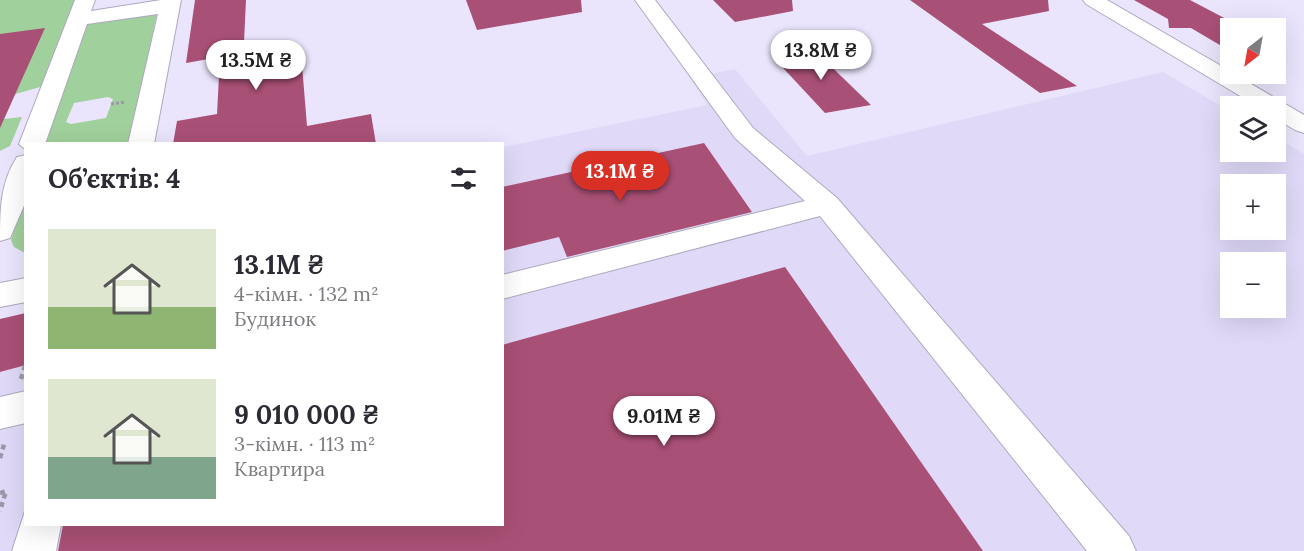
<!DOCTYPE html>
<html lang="uk">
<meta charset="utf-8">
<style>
body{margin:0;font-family:Lora,serif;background:#f2f2f3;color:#2b2b33;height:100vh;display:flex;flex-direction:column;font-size:22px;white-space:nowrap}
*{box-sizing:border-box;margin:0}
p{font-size:20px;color:#7c7c81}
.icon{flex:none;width:33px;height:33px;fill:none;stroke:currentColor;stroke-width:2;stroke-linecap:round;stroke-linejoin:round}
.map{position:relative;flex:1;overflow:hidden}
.details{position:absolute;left:24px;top:142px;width:480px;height:384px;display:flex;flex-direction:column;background:#fff;border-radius:0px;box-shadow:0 6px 24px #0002}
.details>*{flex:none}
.needle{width:39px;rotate:211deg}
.controls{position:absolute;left:1220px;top:18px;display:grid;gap:12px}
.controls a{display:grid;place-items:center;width:66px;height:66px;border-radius:0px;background:#fff;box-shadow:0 6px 24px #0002;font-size:30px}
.price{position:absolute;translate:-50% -51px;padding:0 14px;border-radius:21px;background:#fff;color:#222;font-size:20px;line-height:39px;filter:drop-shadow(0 2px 3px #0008)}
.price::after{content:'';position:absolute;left:50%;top:36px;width:18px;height:14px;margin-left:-9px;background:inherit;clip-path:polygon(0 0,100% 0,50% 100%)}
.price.current{background:#d93025;color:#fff}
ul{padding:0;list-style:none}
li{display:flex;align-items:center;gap:18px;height:150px;padding:0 24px}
li span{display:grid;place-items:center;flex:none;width:168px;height:120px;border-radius:0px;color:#555}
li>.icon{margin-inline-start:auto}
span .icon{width:72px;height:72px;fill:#fffc;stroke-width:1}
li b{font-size:26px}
h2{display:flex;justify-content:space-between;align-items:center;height:72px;padding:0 24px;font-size:26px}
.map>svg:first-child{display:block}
.built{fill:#e0daf8;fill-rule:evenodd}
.green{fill:#a0d09b;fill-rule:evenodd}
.building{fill:#a95076}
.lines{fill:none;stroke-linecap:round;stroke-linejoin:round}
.minor-casing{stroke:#ada8be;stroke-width:2}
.path-far1{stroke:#9c98a9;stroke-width:3;stroke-dasharray:3 2;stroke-linecap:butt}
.path{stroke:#9c98a9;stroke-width:4.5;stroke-dasharray:5 4;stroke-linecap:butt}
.minor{fill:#fff;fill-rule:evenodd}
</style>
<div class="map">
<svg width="1304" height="551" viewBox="0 0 1304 551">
<rect width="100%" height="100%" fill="#eae5fc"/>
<!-- built -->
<path class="built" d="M735,69L807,156L1163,72L1230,111V152H1275V137L1304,154V551H0V319L25,313L26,525H502L503,147L707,105L690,78ZM1230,184H1275V230H1230ZM1230,262H1275V308H1230Z"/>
<!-- green -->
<g class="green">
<path d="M0,0H78L44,86L15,94L4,119L22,117L10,146L0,151Z"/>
<path d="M157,13L129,144H44L87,24ZM108,97L113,99L106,118L71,124L66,122L74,103Z"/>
<path d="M25,197V253L14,247L11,240Z"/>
</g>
<!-- building -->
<g class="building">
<path d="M195,0H246L243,63L301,53L307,126L371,114L376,144H173L177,121L217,114L220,57L186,63Z"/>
<path d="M466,0H581L582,12L477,30Z"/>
<path d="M713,0H792L793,11L735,22Z"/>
<path d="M910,0H1048L1049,11L982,24L1077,86L1040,93Z"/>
<path d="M1134,0H1190L1230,21V51L1191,28H1169L1168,19Z"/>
<path d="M45,28L0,128V34Z"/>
<path d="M813,49L871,105L825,113L772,56Z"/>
<path d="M704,143L752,212L567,257L559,237L502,251V187Z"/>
<path d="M785,267L983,551H58L63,525H502V345Z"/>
<path d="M26,313V365L0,372V319Z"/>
</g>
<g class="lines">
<defs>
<g id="minor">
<path d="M75,0H95L91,11L161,0H181L154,144H128L158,14L87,24L45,144H26V150L19,144Z"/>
<path d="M635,0H655L753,128L837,198L1129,536L1136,551H1087L820,216L502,299V275L805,201L735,138Z"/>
<path d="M1083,0H1107L1230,71V74H1234L1304,115V133L1295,130L1275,118V106H1257L1086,4Z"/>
<path d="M26,155V201L10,238L0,241C0,211 0,183 17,157Z"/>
<path d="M26,278V302L0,307V283Z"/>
<path d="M26,391V423L0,429V397Z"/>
<path d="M25,511L26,525H61L56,551H12Z"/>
</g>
</defs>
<!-- minor casing -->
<use href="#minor" class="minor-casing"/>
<!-- path-far1 -->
<path class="path-far1" d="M111,104L125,102"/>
<!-- path -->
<g class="path">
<path d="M21,379L25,366"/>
<path d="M0,458L5,441"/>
<path d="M0,493L6,491L0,511"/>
</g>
<!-- minor -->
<use href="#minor" class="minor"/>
</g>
</svg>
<div class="controls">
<a><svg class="needle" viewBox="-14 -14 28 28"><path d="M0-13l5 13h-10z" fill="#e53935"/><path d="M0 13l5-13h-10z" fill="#7c7c81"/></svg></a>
<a><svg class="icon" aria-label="layers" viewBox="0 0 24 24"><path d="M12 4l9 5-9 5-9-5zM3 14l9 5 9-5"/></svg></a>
<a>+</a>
<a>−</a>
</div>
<b class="price" style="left:821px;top:81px">13.8M ₴</b>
<b class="price" style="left:256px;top:91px">13.5M ₴</b>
<b class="price current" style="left:620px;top:202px">13.1M ₴</b>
<b class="price" style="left:664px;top:447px">9.01M ₴</b>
<section class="details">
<h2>Об’єктів: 4<svg class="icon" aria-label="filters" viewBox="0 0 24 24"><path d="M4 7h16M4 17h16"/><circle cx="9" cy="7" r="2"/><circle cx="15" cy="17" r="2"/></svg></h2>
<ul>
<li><span style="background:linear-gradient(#dfe7d0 65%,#8fb573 0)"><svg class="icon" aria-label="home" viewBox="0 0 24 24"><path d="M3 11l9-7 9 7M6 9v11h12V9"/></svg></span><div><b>13.1M ₴</b><p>4-кімн. · 132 m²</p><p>Будинок</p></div></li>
<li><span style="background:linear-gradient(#dfe7d0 65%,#7fa58c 0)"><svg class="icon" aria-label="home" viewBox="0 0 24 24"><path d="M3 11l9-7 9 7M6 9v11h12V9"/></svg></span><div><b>9 010 000 ₴</b><p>3-кімн. · 113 m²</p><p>Квартира</p></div></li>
</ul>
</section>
</div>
